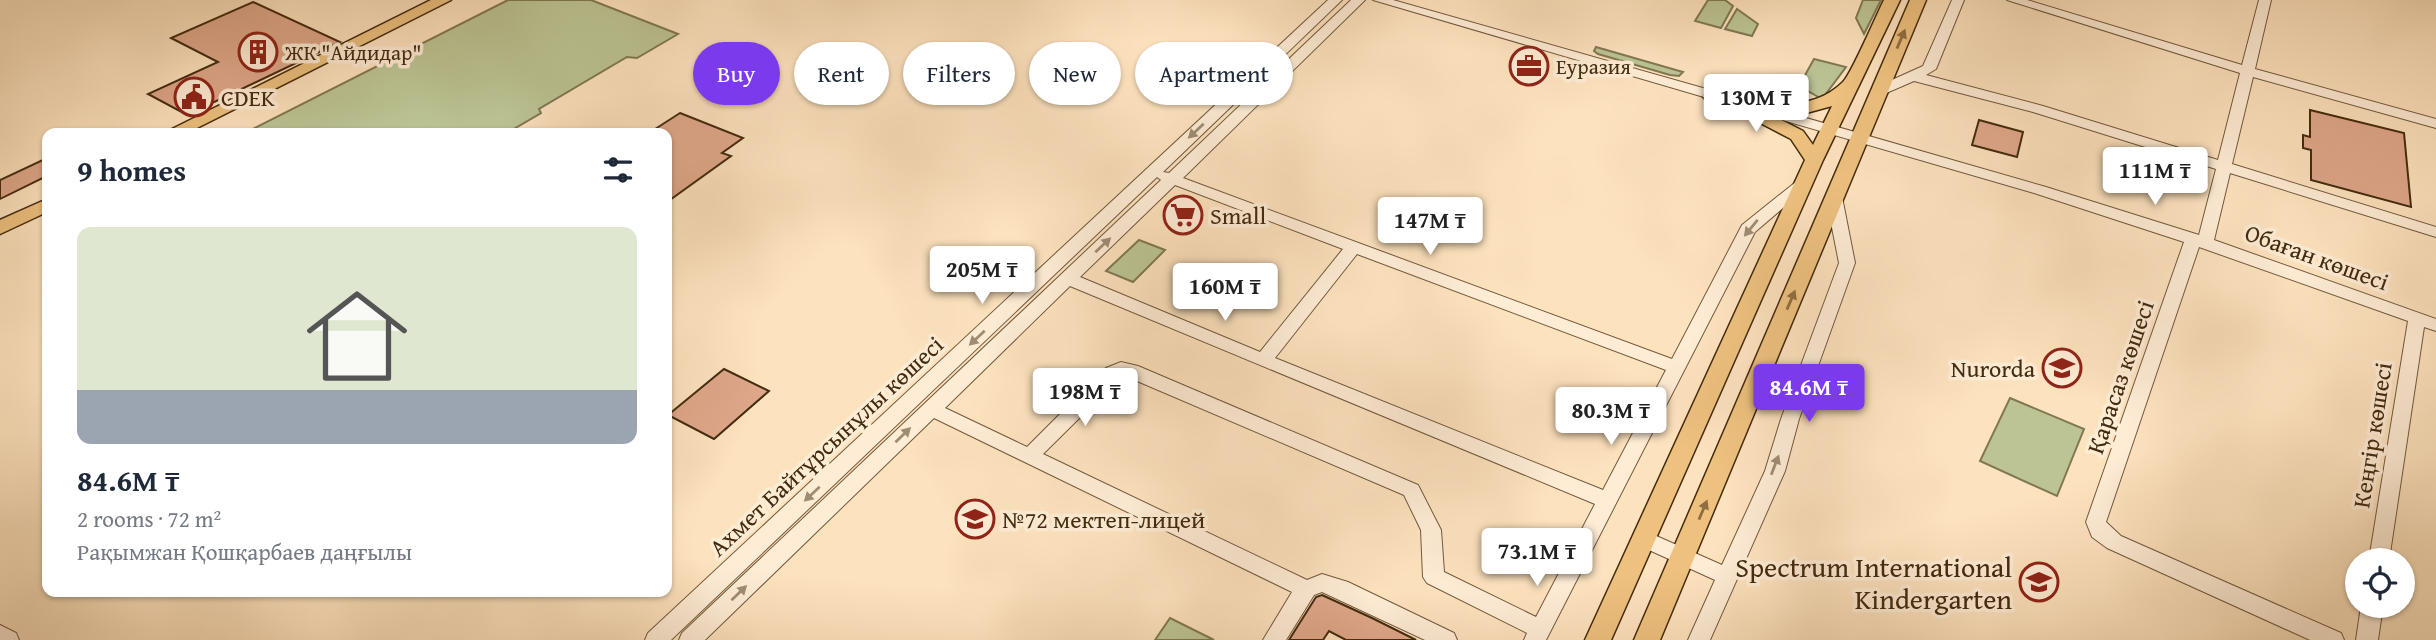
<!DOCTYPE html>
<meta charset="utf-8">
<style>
body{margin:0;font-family:"Gentium Book Plus",serif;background:#f6f6f7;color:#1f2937;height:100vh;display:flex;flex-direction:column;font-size:26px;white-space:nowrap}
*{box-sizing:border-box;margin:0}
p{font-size:23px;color:#747a83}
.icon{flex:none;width:38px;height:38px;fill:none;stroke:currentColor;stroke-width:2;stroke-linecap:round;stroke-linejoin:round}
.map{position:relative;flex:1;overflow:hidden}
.details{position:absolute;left:42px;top:128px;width:630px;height:469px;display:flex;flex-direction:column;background:#fff;border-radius:14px;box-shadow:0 2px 5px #0004}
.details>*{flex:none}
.top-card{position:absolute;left:693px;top:42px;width:665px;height:63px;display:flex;gap:14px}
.buttons{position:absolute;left:2345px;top:548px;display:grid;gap:14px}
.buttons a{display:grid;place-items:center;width:70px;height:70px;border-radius:50%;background:#fff;box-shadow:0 2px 5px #0004;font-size:35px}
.price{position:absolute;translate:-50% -60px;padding:0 16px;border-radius:7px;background:#fff;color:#222;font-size:23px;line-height:46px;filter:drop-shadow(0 2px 4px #0008)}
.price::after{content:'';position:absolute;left:50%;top:42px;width:21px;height:16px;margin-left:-10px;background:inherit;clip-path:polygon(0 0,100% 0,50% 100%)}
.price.active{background:#7c3aed;color:#fff}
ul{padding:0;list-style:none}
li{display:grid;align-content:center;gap:14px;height:371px;padding:0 35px}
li+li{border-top:2px solid #e0e1e3}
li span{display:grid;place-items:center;height:217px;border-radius:14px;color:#555}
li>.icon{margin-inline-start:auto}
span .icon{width:126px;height:126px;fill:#fffc;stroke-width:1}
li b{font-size:30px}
h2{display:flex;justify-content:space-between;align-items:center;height:84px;padding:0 35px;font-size:30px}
.tag{padding:0 24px;border-radius:32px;background:#fff;box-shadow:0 2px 5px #0004;font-size:24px;line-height:63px}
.tag.active{background:#7c3aed;color:#fff}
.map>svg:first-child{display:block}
.green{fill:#bcc494;stroke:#807852;stroke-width:2}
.building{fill:#dfa78a;stroke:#432b0f;stroke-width:2}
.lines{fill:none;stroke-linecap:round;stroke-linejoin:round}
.minor-casing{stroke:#72593b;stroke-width:2}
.major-casing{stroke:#432b0f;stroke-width:3}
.minor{fill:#feecd5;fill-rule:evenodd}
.major{fill:#eec17f;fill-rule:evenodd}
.oneway{fill:#906e41}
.oneway2{fill:#a08c72}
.labels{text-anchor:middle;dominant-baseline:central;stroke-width:7;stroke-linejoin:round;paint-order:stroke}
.far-poi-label{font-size:21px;fill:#432b0f;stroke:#feecd5;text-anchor:start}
.poi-label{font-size:24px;fill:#432b0f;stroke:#feecd5;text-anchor:start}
.street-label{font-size:24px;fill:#432b0f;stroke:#feecd5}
.near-poi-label{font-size:28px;fill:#432b0f;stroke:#feecd5;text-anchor:end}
</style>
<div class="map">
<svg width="2436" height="640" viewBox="0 0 2436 640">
<rect width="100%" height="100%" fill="#fde2be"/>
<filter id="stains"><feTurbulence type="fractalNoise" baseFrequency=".00286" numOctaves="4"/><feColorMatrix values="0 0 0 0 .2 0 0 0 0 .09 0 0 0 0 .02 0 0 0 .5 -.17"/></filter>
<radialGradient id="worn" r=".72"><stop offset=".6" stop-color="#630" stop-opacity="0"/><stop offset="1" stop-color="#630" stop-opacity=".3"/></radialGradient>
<!-- green -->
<g class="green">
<path d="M508,0H591L678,34L637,58L627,57L539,109L541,113L507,133H245Z"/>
<path d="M1708,0H1725L1733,6L1721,28L1695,21Z"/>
<path d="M1863,0H1881L1864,34L1856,18Z"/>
<path d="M1737,9L1758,24L1752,36L1725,29Z"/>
<path d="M1596,47L1683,72L1679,76L1670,75L1598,54L1594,51Z"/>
<path d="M1814,59L1846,67L1822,99L1799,86Z"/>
<path d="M1139,240L1165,250L1133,282L1106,271Z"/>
<path d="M2010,398L2084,429L2057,496L1980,461Z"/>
<path d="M1170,618L1214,640H1155Z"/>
</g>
<!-- building -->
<g class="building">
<path d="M253,2L340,42L187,115L148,94L218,62L171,38Z"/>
<path d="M2310,110L2404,133L2411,207L2311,180V150L2303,148V135L2310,137Z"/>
<path d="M680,113L743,138L722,153L731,156L667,202V133H649Z"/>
<path d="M1979,120L2023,132L2017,157L1972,145Z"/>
<path d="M47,158V176L0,199V180Z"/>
<path d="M724,369L769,391L714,439L668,415Z"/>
<path d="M1322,595L1372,618L1416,640H1346L1329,631L1323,640H1289L1316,597Z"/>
</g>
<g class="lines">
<defs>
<g id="minor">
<path d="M1328,0H1342L1163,172L1169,173L1351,0H1365L1183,178L1672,359L1742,225L1797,181H1809L1811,184L1755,232L1546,640H1524L1527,633L1427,583L1423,577L1421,530L1404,495L1123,375L1043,454L1307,580L1322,574L1348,582L1454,633L1457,640H1425L1322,592L1314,595L1286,640H1263L1292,592L934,418L705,640H679L682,633L1161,180L1157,177L671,640H645L648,633ZM1175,185L1343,249L1260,352L1080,277ZM1357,254L1666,370L1603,490L1275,358ZM1070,286L1595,504L1536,617L1444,572L1441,530L1418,485L1138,366L1121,362L1106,368L1027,447L945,408Z"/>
<path d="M1373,0H1393L1731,96L1733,99L1731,102H1721Z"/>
<path d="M1952,0H1964L1936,69L1926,75L2043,106L2218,160L2240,73L2007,0H2027L2242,65L2259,0H2271L2255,69L2436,119V128L2253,77L2232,164L2436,227V237L2230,173L2214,240L2436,319V331L2424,327L2389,560H2369L2408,321L2199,247L2106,522L2121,536L2341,633L2344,640H2310L2107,548L2092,537L2086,522L2184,242L2034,193L1751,111L1749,108L1756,104L1761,105L2046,187L2199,235L2216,169L2033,112L1914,81L1884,94H1874V88L1923,66Z"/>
<path d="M1834,192L1842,197L1855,263L1799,419L1785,471L1710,640H1688L1715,580L1638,545L1635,539L1638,533L1645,531L1722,565L1765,471L1781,419L1839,263L1826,197Z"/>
<path d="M2361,606H2383L2378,640H2356Z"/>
<path d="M0,625L16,633L19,640H0Z"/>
</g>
<g id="major">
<path d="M431,0H451L187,133H164Z"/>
<path d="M1884,0H1900L1823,160L1611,640H1585L1805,160L1791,139L1749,117L1746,113L1749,109L1705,99L1702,95L1711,90C1756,100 1806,118 1843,82C1851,75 1877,14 1884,0ZM1832,106L1813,145L1803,131L1768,113L1799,115Z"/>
<path d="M1910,0H1926L1660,640H1634Z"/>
<path d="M47,199V212L0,234V220Z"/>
</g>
</defs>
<!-- minor casing -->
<use href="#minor" class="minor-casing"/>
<!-- major casing -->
<use href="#major" class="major-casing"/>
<!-- minor -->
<use href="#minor" class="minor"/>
<!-- major -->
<use href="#major" class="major"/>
</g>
<!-- one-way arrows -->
<defs><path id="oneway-solid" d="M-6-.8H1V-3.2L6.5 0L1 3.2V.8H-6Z" transform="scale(1.75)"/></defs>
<g class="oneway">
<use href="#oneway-solid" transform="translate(1901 39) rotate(-67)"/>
<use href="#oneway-solid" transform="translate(1791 300) rotate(-67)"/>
<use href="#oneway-solid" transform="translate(1703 510) rotate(-67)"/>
</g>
<g class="oneway2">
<use href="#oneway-solid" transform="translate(1196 131) rotate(137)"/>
<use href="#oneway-solid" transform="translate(1751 228) rotate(129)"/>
<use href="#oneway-solid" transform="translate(1103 245) rotate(-43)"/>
<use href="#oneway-solid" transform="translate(977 338) rotate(137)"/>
<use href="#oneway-solid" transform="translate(903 435) rotate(-44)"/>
<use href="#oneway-solid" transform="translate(1775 465) rotate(-69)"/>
<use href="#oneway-solid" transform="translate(812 494) rotate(137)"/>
<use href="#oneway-solid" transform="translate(739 593) rotate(-44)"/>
</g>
<!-- icons -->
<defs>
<symbol id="building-ring" viewBox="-11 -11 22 22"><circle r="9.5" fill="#feecd5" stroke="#8f2418" stroke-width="1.5"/><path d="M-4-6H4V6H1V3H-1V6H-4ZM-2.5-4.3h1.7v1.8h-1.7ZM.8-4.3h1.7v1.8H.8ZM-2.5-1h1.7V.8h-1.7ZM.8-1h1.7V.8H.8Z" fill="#8f2418"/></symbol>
<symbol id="office-ring" viewBox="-11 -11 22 22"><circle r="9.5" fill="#feecd5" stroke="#8f2418" stroke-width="1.5"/><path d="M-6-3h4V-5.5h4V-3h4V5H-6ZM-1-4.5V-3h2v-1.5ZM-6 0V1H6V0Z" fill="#8f2418"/></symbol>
<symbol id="civic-ring" viewBox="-11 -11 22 22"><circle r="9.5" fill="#feecd5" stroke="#8f2418" stroke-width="1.5"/><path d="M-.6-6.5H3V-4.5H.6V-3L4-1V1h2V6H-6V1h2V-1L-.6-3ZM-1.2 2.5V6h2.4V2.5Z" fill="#8f2418"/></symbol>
<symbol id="supermarket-ring" viewBox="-11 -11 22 22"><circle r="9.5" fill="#feecd5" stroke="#8f2418" stroke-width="1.5"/><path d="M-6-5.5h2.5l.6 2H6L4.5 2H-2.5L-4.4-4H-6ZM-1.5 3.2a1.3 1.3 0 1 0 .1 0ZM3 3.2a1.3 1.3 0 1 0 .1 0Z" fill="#8f2418"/></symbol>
<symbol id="school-ring" viewBox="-11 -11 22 22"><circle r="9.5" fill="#feecd5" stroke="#8f2418" stroke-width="1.5"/><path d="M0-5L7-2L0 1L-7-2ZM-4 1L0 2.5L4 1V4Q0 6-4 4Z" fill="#8f2418"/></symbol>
</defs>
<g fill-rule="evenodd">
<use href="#building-ring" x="236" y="30" width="44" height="44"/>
<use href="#office-ring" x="1507" y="44" width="44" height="44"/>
<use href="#civic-ring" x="172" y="75" width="44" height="44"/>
<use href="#supermarket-ring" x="1161" y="193" width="44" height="44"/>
<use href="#school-ring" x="2040" y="346" width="44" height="44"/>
<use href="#school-ring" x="953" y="497" width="44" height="44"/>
<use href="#school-ring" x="2017" y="560" width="44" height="44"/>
</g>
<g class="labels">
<!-- far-poi labels -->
<g class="far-poi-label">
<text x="285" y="52">ЖК "Айдидар"</text>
<text x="1556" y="66">Еуразия</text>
</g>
<!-- poi labels -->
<g class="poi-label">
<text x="221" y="97">CDEK</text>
<text x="1210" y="215">Small</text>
<text x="2035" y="368" text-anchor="end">Nurorda</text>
<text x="1002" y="519">№72 мектеп-лицей</text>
</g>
<!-- street labels -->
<g class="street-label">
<text transform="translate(2317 257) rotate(20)">Обаған көшесі</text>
<text transform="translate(2120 377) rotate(-71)">Қарасаз көшесі</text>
<text transform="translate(2372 435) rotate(-81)">Кеңгір көшесі</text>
<text transform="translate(826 446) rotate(-43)">Ахмет Байтұрсынұлы көшесі</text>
</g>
<!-- near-poi labels -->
<g class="near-poi-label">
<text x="2012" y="566">Spectrum International<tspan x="2012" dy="32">Kindergarten</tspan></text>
</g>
</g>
<rect width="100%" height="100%" filter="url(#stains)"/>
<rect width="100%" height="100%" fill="url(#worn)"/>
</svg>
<div class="buttons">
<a><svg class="icon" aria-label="locate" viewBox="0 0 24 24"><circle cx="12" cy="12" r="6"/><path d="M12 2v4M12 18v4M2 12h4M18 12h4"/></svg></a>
</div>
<b class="price" style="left:1756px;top:134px">130M ₸</b>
<b class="price" style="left:2155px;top:207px">111M ₸</b>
<b class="price" style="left:1430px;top:257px">147M ₸</b>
<b class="price" style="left:982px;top:306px">205M ₸</b>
<b class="price" style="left:1225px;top:323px">160M ₸</b>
<b class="price active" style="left:1809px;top:424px">84.6M ₸</b>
<b class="price" style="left:1085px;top:428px">198M ₸</b>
<b class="price" style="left:1611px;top:447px">80.3M ₸</b>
<b class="price" style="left:1537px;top:588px">73.1M ₸</b>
<div class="top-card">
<a class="tag active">Buy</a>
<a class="tag">Rent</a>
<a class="tag">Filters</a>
<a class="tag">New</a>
<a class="tag">Apartment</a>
</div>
<section class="details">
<h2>9 homes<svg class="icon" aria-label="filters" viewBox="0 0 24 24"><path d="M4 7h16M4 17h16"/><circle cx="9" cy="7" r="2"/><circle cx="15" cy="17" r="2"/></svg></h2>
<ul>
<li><span style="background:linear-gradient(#dfe7d0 75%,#9aa5b1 0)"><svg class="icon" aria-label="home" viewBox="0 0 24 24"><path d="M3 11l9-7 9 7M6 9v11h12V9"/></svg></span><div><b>84.6M ₸</b><p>2 rooms · 72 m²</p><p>Рақымжан Қошқарбаев даңғылы</p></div></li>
</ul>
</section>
</div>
